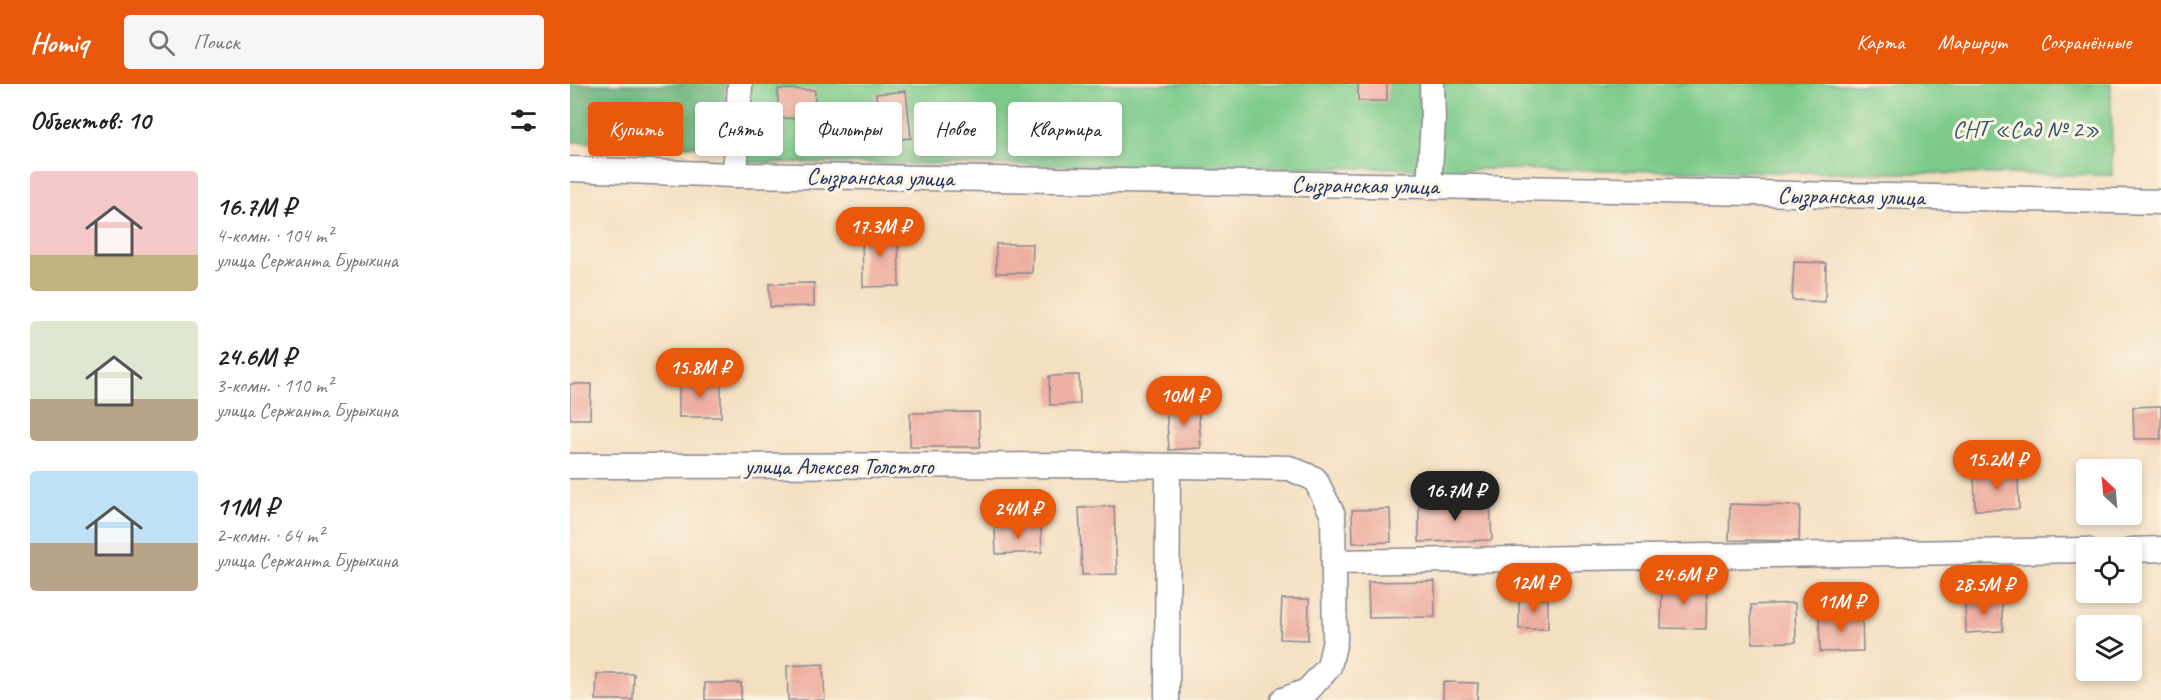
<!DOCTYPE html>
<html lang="ru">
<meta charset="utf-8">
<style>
body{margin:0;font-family:Caveat,sans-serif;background:#f6f6f6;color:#222;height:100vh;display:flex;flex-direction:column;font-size:22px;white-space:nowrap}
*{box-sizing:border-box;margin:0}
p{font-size:20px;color:#767676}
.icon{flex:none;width:33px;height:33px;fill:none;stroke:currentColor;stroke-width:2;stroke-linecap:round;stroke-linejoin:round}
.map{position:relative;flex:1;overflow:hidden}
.sheet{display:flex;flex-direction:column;background:#fff;width:570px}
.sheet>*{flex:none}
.top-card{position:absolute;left:18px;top:18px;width:570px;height:54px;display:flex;gap:12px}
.needle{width:39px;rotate:334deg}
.controls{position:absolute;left:1506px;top:375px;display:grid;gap:12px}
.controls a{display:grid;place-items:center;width:66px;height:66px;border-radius:6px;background:#fff;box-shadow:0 3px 9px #0003;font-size:30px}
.price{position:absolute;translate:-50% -51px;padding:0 14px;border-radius:21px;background:#ea580c;color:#fff;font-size:20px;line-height:39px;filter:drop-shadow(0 2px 3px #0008)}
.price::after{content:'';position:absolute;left:50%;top:36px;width:18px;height:14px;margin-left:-9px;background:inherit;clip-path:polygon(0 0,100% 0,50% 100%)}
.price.current{background:#222;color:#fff}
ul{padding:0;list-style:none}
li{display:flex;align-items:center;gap:18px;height:150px;padding:0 30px}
li span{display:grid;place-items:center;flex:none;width:168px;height:120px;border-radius:6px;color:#555}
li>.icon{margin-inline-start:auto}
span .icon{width:72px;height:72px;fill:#fffc;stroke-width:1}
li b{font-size:26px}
h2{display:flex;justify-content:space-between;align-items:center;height:72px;padding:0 30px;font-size:26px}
.chip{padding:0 21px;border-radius:6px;background:#fff;box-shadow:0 3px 9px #0003;font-size:21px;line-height:54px}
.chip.current{background:#ea580c;color:#fff}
header{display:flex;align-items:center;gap:36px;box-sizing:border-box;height:84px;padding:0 30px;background:#ea580c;color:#fff}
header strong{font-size:28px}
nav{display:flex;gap:33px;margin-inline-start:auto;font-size:21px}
.search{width:420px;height:54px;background:#f6f6f6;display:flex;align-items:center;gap:15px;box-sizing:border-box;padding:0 21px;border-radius:6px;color:#767676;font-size:22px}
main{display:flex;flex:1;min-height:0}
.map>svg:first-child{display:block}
.green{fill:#7bca8a;stroke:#4b7c74;stroke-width:1.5}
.forest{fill:#64ae76;stroke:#406e6a;stroke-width:1.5}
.building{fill:#eeafa2}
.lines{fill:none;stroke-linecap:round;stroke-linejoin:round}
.minor-casing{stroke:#888790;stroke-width:27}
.minor{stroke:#fff;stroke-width:24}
.labels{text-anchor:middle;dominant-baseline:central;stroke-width:6;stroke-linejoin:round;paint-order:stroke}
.park-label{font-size:24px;fill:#335669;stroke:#fcf5e5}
.street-label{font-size:24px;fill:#1b2f5e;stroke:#fcf5e5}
</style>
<header>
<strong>Homiq</strong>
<div class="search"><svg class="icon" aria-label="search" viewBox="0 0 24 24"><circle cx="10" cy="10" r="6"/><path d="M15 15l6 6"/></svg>Поиск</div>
<nav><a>Карта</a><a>Маршрут</a><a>Сохранённые</a></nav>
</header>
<main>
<section class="sheet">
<h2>Объектов: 10<svg class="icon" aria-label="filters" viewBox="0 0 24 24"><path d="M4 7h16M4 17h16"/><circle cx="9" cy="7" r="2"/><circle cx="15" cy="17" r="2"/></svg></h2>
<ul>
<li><span style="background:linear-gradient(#f6c9c9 70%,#c2b280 0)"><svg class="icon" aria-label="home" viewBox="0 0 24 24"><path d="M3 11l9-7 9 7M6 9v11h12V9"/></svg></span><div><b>16.7M ₽</b><p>4-комн. · 104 m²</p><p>улица Сержанта Бурыхина</p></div></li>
<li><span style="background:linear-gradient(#dfe7d0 65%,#b9a48a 0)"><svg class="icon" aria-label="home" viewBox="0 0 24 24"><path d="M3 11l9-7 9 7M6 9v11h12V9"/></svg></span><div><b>24.6M ₽</b><p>3-комн. · 110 m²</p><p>улица Сержанта Бурыхина</p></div></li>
<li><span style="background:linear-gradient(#bfe0f5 60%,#b9a48a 0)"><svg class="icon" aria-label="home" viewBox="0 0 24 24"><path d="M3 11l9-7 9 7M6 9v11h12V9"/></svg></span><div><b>11M ₽</b><p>2-комн. · 64 m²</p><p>улица Сержанта Бурыхина</p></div></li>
</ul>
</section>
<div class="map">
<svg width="1591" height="616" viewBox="0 0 1591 616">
<rect width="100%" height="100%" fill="#fcf5e5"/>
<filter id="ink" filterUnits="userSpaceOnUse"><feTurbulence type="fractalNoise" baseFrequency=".0167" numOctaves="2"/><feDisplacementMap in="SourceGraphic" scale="12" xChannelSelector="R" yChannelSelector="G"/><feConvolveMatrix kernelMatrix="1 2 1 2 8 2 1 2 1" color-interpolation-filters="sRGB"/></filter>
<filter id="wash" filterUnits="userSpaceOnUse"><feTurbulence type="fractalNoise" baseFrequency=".008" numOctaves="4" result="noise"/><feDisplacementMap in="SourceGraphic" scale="24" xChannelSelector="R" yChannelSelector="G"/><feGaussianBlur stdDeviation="1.35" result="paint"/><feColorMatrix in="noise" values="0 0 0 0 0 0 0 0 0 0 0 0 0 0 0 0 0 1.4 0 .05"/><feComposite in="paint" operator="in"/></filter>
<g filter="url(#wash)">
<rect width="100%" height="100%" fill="#f4dfc1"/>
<!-- green -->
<path class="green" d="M158,0H1541L1542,91L156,78Z"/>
<!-- forest -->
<path class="forest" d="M0,0H155L154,40L141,63L0,58Z"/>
<g id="blocks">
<!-- building -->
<g class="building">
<rect x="788" y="0" width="29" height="17"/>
<path d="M208,5L245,6L244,35L208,34Z"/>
<path d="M336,7L341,54L310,57L306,10Z"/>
<path d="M292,145H328L329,202L293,203Z"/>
<path d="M426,160H463L462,189H426Z"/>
<path d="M1224,178L1256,179L1255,218L1222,216Z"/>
<path d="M244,199V222L200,223L199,200Z"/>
<path d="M509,291L510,320L480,321L479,292Z"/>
<path d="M109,297L151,298V333H109Z"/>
<path d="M0,300H21L20,335H0Z"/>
<path d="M628,320L631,364L599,366L596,322Z"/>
<path d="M1591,322V355H1564L1563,323Z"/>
<path d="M409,328L410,363H340V329Z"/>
<path d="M1448,388L1449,425L1405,426L1404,390Z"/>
<path d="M920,417L922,456L849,458V419Z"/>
<path d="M1160,420L1230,422L1229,457L1159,456Z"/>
<path d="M544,422L547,490L512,491L509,424Z"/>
<path d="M820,425L821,458L783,459L782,426Z"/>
<path d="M471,442L472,468L426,470L425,444Z"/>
<path d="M865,497V533L799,534L798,498Z"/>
<path d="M1092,500L1137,501L1136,545L1091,544Z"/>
<path d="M1431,514L1433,547L1396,549L1395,516Z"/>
<path d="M712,515H739L738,556L710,555Z"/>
<path d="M978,515V545H949V516Z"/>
<path d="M1225,519L1226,558L1182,559L1181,521Z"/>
<path d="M1292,530L1293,567L1250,568L1249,531Z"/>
<path d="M253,580L255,616H218L217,582Z"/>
<path d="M27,590H64L63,616H26Z"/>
<path d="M873,598L908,599L907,616H873Z"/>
<rect x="135" y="599" width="36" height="17"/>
</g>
</g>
</g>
<g filter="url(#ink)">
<use href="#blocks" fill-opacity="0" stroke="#888790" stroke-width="1.5"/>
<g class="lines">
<defs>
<g id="minor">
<path d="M0,85L165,91L859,102L1591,118"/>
<path d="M165,91L170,0"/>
<path d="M859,102L863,36L862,0"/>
<path d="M0,382L552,381L719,384L745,395L763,431L765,556L759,583L737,607L713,616"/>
<path d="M1562,466L1591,465"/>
<path d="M764,478L1516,466"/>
<path d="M597,616L598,382"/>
</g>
</defs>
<!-- minor casing -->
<use href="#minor" class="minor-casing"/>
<!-- minor -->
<use href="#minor" class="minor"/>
</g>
</g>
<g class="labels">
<!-- park labels -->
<g class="park-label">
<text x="1456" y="45">СНТ «Сад № 2»</text>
</g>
<!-- street labels -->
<g class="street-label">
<text transform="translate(310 93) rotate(1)">Сызранская улица</text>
<text transform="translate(795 101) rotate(1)">Сызранская улица</text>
<text transform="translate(1281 112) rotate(1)">Сызранская улица</text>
<text x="269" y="382">улица Алексея Толстого</text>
</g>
</g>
</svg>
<div class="controls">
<a><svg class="needle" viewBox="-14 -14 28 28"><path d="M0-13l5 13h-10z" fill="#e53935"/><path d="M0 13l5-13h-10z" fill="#767676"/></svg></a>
<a><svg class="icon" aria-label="locate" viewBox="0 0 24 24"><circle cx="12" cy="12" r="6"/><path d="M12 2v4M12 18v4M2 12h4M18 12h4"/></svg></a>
<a><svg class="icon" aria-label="layers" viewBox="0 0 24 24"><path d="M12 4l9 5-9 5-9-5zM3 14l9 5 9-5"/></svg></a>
</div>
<b class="price" style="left:310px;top:174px">17.3M ₽</b>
<b class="price" style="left:130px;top:315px">15.8M ₽</b>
<b class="price" style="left:614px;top:343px">10M ₽</b>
<b class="price" style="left:1427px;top:407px">15.2M ₽</b>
<b class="price current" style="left:885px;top:438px">16.7M ₽</b>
<b class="price" style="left:448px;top:456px">24M ₽</b>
<b class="price" style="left:1114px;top:522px">24.6M ₽</b>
<b class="price" style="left:964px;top:530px">12M ₽</b>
<b class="price" style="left:1414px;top:532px">28.5M ₽</b>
<b class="price" style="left:1271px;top:549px">11M ₽</b>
<div class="top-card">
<a class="chip current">Купить</a>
<a class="chip">Снять</a>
<a class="chip">Фильтры</a>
<a class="chip">Новое</a>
<a class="chip">Квартира</a>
</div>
</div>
</main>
